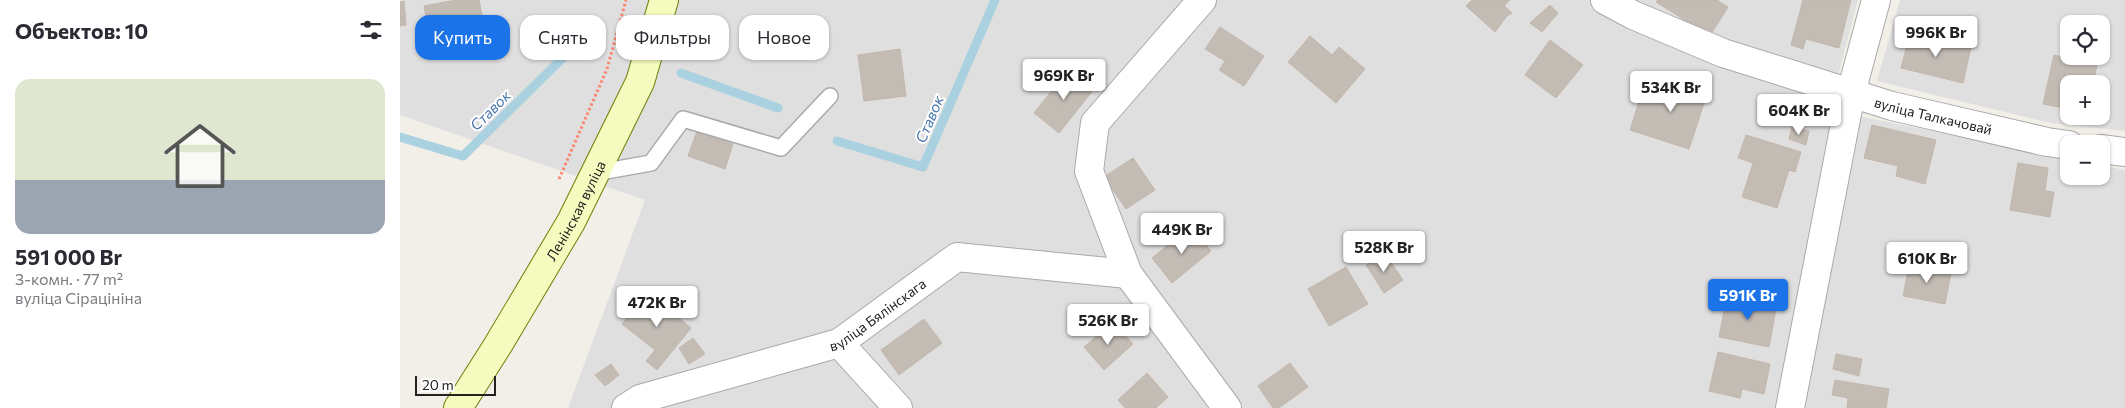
<!DOCTYPE html>
<html lang="ru">
<meta charset="utf-8">
<style>
body{margin:0;font-family:Commissioner,sans-serif;background:#f7f7f7;color:#2b2b33;height:100vh;display:flex;flex-direction:column;font-size:19px;white-space:nowrap}
*{box-sizing:border-box;margin:0}
p{font-size:16px;color:#7c7c81}
.icon{flex:none;width:28px;height:28px;fill:none;stroke:currentColor;stroke-width:2;stroke-linecap:round;stroke-linejoin:round}
.map{position:relative;flex:1;overflow:hidden}
.panel{display:flex;flex-direction:column;background:#fff;width:400px}
.panel>*{flex:none}
.hud{position:absolute;left:15px;top:15px;width:475px;height:45px;display:flex;gap:10px}
.buttons{position:absolute;left:1660px;top:15px;display:grid;gap:10px}
.buttons a{display:grid;place-items:center;width:50px;height:50px;border-radius:10px;background:#fff;box-shadow:0 1px 4px #0004;font-size:25px}
.scale{position:absolute;left:15px;bottom:12px;width:81px;box-sizing:border-box;padding-left:5px;border:2px solid #222;border-top:0;font-size:14px;line-height:18px;white-space:nowrap;color:#222;-webkit-text-stroke:4px #fff;paint-order:stroke}
.price{position:absolute;translate:-50% -42px;padding:0 11px;border-radius:5px;background:#fff;color:#222;font-size:16px;line-height:32px;filter:drop-shadow(0 1px 2px #0008)}
.price::after{content:'';position:absolute;left:50%;top:30px;width:15px;height:11px;margin-left:-8px;background:inherit;clip-path:polygon(0 0,100% 0,50% 100%)}
.price.on{background:#1a73e8;color:#fff}
ul{padding:0;list-style:none}
li{display:grid;align-content:center;gap:10px;height:265px;padding:0 15px}
li+li{border-top:1px solid #e1e1e2}
li span{display:grid;place-items:center;height:155px;border-radius:15px;color:#555}
li>.icon{margin-inline-start:auto}
span .icon{width:90px;height:90px;fill:#fffc;stroke-width:1}
li b{font-size:21px}
h2{display:flex;justify-content:space-between;align-items:center;height:60px;padding:0 15px;font-size:21px}
.tag{padding:0 18px;border-radius:15px;background:#fff;box-shadow:0 1px 4px #0004;font-size:18px;line-height:45px}
.tag.on{background:#1a73e8;color:#fff}
main{display:flex;flex:1;min-height:0}
.map>svg:first-child{display:block}
.residential{fill:#e0dfdf;fill-rule:evenodd}
.lines{fill:none;stroke-linecap:round;stroke-linejoin:round}
.stream{stroke:#a9d1e0;stroke-width:9}
.building{fill:#c3bcb5;stroke:#c4b7aa}
.lane-casing{stroke:#a9a9a9;stroke-width:18}
.street-casing{stroke:#a9a9a9;stroke-width:30}
.secondary-casing{stroke:#6b7f03;stroke-width:30}
.path{stroke:#fc8570;stroke-width:3;stroke-dasharray:2.5 2.5;stroke-linecap:butt}
.lane{stroke:#fff;stroke-width:15}
.street{stroke:#fff;stroke-width:28}
.secondary{stroke:#f5fbbe;stroke-width:28}
.labels{text-anchor:middle;dominant-baseline:central;stroke-width:4;stroke-linejoin:round;paint-order:stroke}
.street-label{font-size:14px;fill:#222;stroke:#fff}
.water-label{font-size:15px;font-style:italic;fill:#4876ad;stroke:#fff}
</style>
<main>
<section class="panel">
<h2>Объектов: 10<svg class="icon" aria-label="filters" viewBox="0 0 24 24"><path d="M4 7h16M4 17h16"/><circle cx="9" cy="7" r="2"/><circle cx="15" cy="17" r="2"/></svg></h2>
<ul>
<li><span style="background:linear-gradient(#dfe7d0 65%,#9aa5b1 0)"><svg class="icon" aria-label="home" viewBox="0 0 24 24"><path d="M3 11l9-7 9 7M6 9v11h12V9"/></svg></span><div><b>591 000 Br</b><p>3-комн. · 77 m²</p><p>вуліца Сірацініна</p></div></li>
</ul>
</section>
<div class="map">
<svg width="1725" height="408" viewBox="0 0 1725 408">
<rect width="100%" height="100%" fill="#f2efe9"/>
<!-- residential -->
<g class="residential">
<path d="M0,0H1458L1429,110L1669,159V176H1701V165L1725,170V408H168L245,200L0,115Z"/>
<path d="M1500,0H1725V131L1651,123L1477,81ZM1669,24H1701V56H1669ZM1669,84H1701V116H1669Z"/>
</g>
<g class="lines">
<!-- stream -->
<g class="stream">
<path d="M281,73L378,108"/>
<path d="M0,137L63,156L183,38"/>
<path d="M437,141L523,167L595,0"/>
</g>
</g>
<!-- building -->
<g class="building">
<path d="M56,0H79L83,21L52,27L54,37L30,41L24,6Z"/>
<path d="M1072,0H1110L1104,6L1112,13L1107,16L1095,32L1066,6Z"/>
<path d="M1258,0H1317L1328,7L1310,36L1256,2Z"/>
<path d="M1403,0H1451L1439,48L1406,39L1403,49L1391,45Z"/>
<path d="M4,1L6,25L0,26V2Z"/>
<path d="M1150,5L1158,13L1142,32L1130,23Z"/>
<path d="M820,27L864,56L844,86L819,70L825,61L805,49Z"/>
<path d="M1510,33L1571,47L1563,83L1501,68Z"/>
<path d="M910,36L932,55L939,47L965,69L936,103L888,62Z"/>
<path d="M1150,40L1183,65L1156,98L1125,75Z"/>
<path d="M500,49L506,96L464,101L458,55Z"/>
<path d="M1654,55L1697,65L1693,84H1669V109L1643,104Z"/>
<path d="M669,69L694,89L659,133L634,113Z"/>
<path d="M1269,75L1309,88L1289,149L1230,130L1242,92L1262,98Z"/>
<path d="M1472,125L1536,140L1525,184L1496,176L1498,166L1464,158Z"/>
<path d="M1392,127L1409,131L1406,145L1389,139Z"/>
<path d="M297,131L333,144L325,169L288,156Z"/>
<path d="M1346,135L1401,152L1395,172L1389,170L1377,208L1342,197L1353,163L1338,158Z"/>
<path d="M733,158L755,190L726,209L704,177Z"/>
<path d="M1618,163L1648,168L1645,191L1654,192L1650,217L1610,210Z"/>
<path d="M791,226L811,251L772,283L752,258Z"/>
<path d="M985,253L1003,280L984,293L966,265Z"/>
<path d="M1509,265L1551,273L1545,304L1503,296Z"/>
<path d="M946,267L968,304L929,326L908,289Z"/>
<path d="M248,292L291,328L257,370L246,361L255,350L222,324Z"/>
<path d="M1327,295L1377,304L1369,347L1319,337Z"/>
<path d="M524,319L542,343L499,375L481,350Z"/>
<path d="M713,322L733,344L704,370L684,347Z"/>
<path d="M293,338L305,354L289,364L279,348Z"/>
<path d="M1318,352L1370,364L1364,394L1342,389L1340,398L1309,391Z"/>
<path d="M1436,354L1462,359L1459,376L1433,369Z"/>
<path d="M890,363L908,387L879,408H873L858,386Z"/>
<path d="M211,364L219,375L205,386L195,375Z"/>
<path d="M747,373L768,397L756,408H725L718,400Z"/>
<path d="M1435,380L1489,389L1486,408H1447L1448,398L1432,395Z"/>
</g>
<g class="lines">
<defs>
<path id="lane" d="M195,173L251,163L283,119L381,148L430,96"/>
<g id="street">
<path d="M802,0L695,123L689,171L728,274L827,408"/>
<path id="s1" d="M1205,0L1233,15L1323,53L1492,106L1647,142L1669,145"/>
<path d="M1701,149L1725,152"/>
<path d="M439,343L498,408"/>
<path id="s2" d="M226,408L240,399L439,343L557,257L728,274"/>
<path d="M1390,408L1451,93L1476,0"/>
</g>
<g id="secondary">
<path id="s3" d="M58,408L98,345L171,222L240,82L264,0"/>
</g>
</defs>
<!-- lane casing -->
<use href="#lane" class="lane-casing"/>
<!-- street casing -->
<use href="#street" class="street-casing"/>
<!-- secondary casing -->
<use href="#secondary" class="secondary-casing"/>
<!-- path -->
<path class="path" d="M159,179L207,69L226,0"/>
<!-- lane -->
<use href="#lane" class="lane"/>
<!-- street -->
<use href="#street" class="street"/>
<!-- secondary -->
<use href="#secondary" class="secondary"/>
</g>
<g class="labels">
<!-- street labels -->
<g class="street-label">
<text stroke="none"><textPath href="#s1" startOffset="349">вуліца Талкачовай</textPath></text>
<text stroke="none"><textPath href="#s3" startOffset="230">Ленінская вуліца</textPath></text>
<text stroke="none"><textPath href="#s2" startOffset="271">вуліца Бялінскага</textPath></text>
</g>
<!-- water labels -->
<g class="water-label">
<text transform="translate(90 110) rotate(-45)">Ставок</text>
<text transform="translate(529 119) rotate(-67)">Ставок</text>
</g>
</g>
</svg>
<div class="buttons">
<a><svg class="icon" aria-label="locate" viewBox="0 0 24 24"><circle cx="12" cy="12" r="6"/><path d="M12 2v4M12 18v4M2 12h4M18 12h4"/></svg></a>
<a>+</a>
<a>−</a>
</div>
<div class="scale">20 m</div>
<b class="price" style="left:1536px;top:58px">996K Br</b>
<b class="price" style="left:664px;top:101px">969K Br</b>
<b class="price" style="left:1271px;top:113px">534K Br</b>
<b class="price" style="left:1399px;top:136px">604K Br</b>
<b class="price" style="left:782px;top:255px">449K Br</b>
<b class="price" style="left:984px;top:273px">528K Br</b>
<b class="price" style="left:1527px;top:284px">610K Br</b>
<b class="price on" style="left:1348px;top:321px">591K Br</b>
<b class="price" style="left:257px;top:328px">472K Br</b>
<b class="price" style="left:708px;top:346px">526K Br</b>
<div class="hud">
<a class="tag on">Купить</a>
<a class="tag">Снять</a>
<a class="tag">Фильтры</a>
<a class="tag">Новое</a>
</div>
</div>
</main>
